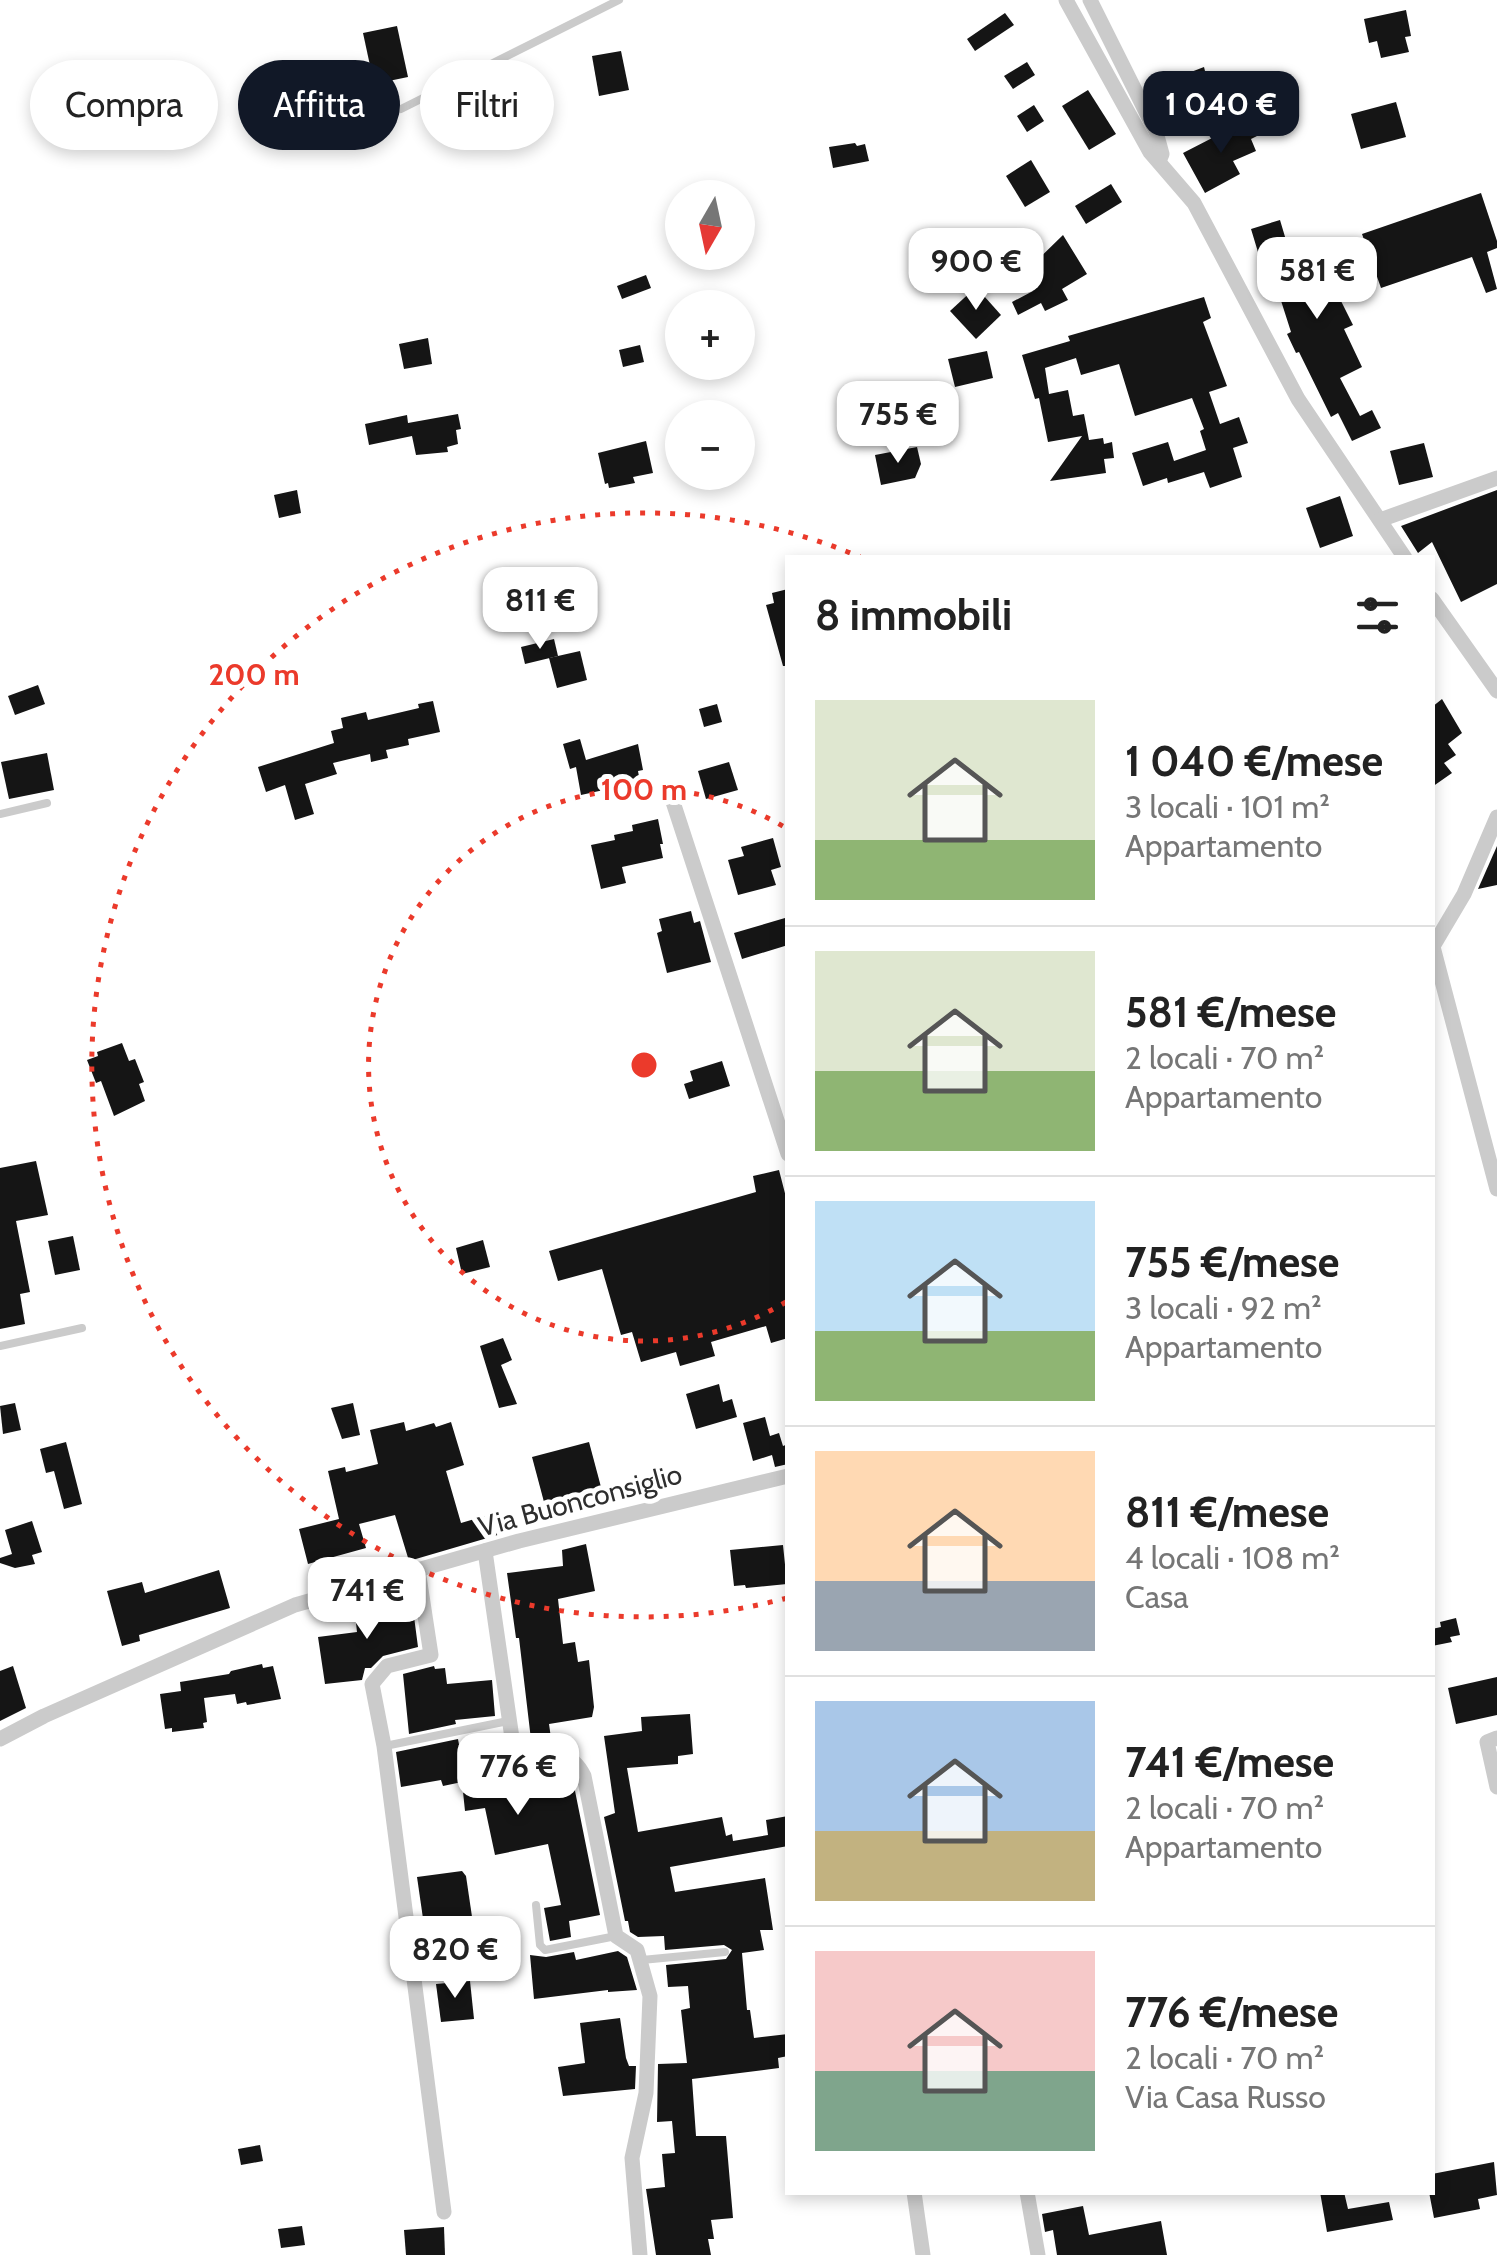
<!DOCTYPE html>
<html lang="it">
<meta charset="utf-8">
<style>
body{margin:0;font-family:Cabin,sans-serif;background:#f6f6f6;color:#222;height:100vh;display:flex;flex-direction:column;font-size:38px;white-space:nowrap}
*{box-sizing:border-box;margin:0}
p{font-size:32px;color:#767676}
.icon{flex:none;width:55px;height:55px;fill:none;stroke:currentColor;stroke-width:2;stroke-linecap:round;stroke-linejoin:round}
.map{position:relative;flex:1;overflow:hidden}
.details{position:absolute;left:785px;top:555px;width:650px;height:1640px;display:flex;flex-direction:column;background:#fff;border-radius:0px;box-shadow:0 5px 15px #0003}
.details>*{flex:none}
.hud{position:absolute;left:30px;top:60px;width:605px;height:90px;display:flex;gap:20px}
.needle{width:65px;rotate:189deg}
.controls{position:absolute;left:665px;top:180px;display:grid;gap:20px}
.controls a{display:grid;place-items:center;width:90px;height:90px;border-radius:50%;background:#fff;box-shadow:0 5px 15px #0003;font-size:50px}
.price{position:absolute;translate:-50% -85px;padding:0 22px;border-radius:20px;background:#fff;color:#222;font-size:32px;line-height:65px;filter:drop-shadow(0 2px 5px #0008)}
.price::after{content:'';position:absolute;left:50%;top:60px;width:30px;height:22px;margin-left:-15px;background:inherit;clip-path:polygon(0 0,100% 0,50% 100%)}
.price.selected{background:#111827;color:#fff}
ul{padding:0;list-style:none}
li{display:flex;align-items:center;gap:30px;height:250px;padding:0 30px}
li+li{border-top:2px solid #e0e0e0}
li span{display:grid;place-items:center;flex:none;width:280px;height:200px;border-radius:0px;color:#555}
li>.icon{margin-inline-start:auto}
span .icon{width:120px;height:120px;fill:#fffc;stroke-width:1}
li b{font-size:42px}
h2{display:flex;justify-content:space-between;align-items:center;height:120px;padding:0 30px;font-size:42px}
.tag{padding:0 35px;border-radius:45px;background:#fff;box-shadow:0 5px 15px #0003;font-size:35px;line-height:90px}
.tag.selected{background:#111827;color:#fff}
.map>svg:first-child{display:block}
.building{fill:#151515}
.lines{fill:none;stroke-linecap:round;stroke-linejoin:round}
.lane{stroke:#cbcbcb;stroke-width:8}
.street{stroke:#cbcbcb;stroke-width:15}
.ring{fill:none;stroke:#eb3a2b;stroke-width:5;stroke-dasharray:5 10}
.labels{text-anchor:middle;dominant-baseline:central;stroke-width:10;stroke-linejoin:round;paint-order:stroke}
.street-label{font-size:28px;fill:#2e2e2e;stroke:#fff}
.centre{fill:#eb3a2b;stroke:#fff;stroke-width:5}
.ring-label{font-size:30px;text-anchor:middle;font-weight:bold;fill:#eb3a2b;stroke:#fff;stroke-width:10;stroke-linejoin:round;paint-order:stroke}
</style>
<div class="map">
<svg width="1497" height="2255" viewBox="0 0 1497 2255">
<rect width="100%" height="100%" fill="#fff"/>
<!-- building -->
<g class="building">
<path d="M1406,10L1411,36L1405,37L1409,52L1381,58L1377,41L1369,43L1364,19Z"/>
<path d="M1005,13L1014,25L975,51L967,39Z"/>
<path d="M397,26L408,77L374,84L363,33Z"/>
<path d="M621,51L629,90L599,96L592,56Z"/>
<path d="M1027,62L1035,75L1013,89L1004,76Z"/>
<path d="M1204,67L1214,107L1192,116L1178,77Z"/>
<path d="M1088,90L1116,134L1089,150L1062,106Z"/>
<path d="M1396,102L1406,137L1361,149L1351,114Z"/>
<path d="M1034,105L1044,121L1027,132L1017,116Z"/>
<path d="M1249,119L1257,136L1251,139L1256,151L1233,161L1240,174L1205,193L1183,153Z"/>
<path d="M855,143L857,146L865,144L869,161L833,168L829,147Z"/>
<path d="M1031,160L1050,192L1025,207L1006,176Z"/>
<path d="M1111,184L1122,202L1086,224L1075,206Z"/>
<path d="M1481,193L1497,241V248L1487,252L1497,289L1486,293L1472,257L1381,288L1362,234Z"/>
<path d="M1280,220L1294,267L1339,250L1351,278L1338,281L1343,290L1337,293L1353,325L1344,329L1362,367L1340,378L1360,416L1372,410L1381,428L1352,441L1338,413L1331,417L1299,352L1296,353L1287,334L1291,332L1268,260L1261,262L1251,229Z"/>
<path d="M1063,235L1087,274L1062,289L1068,300L1045,311L1041,303L1018,315L1012,302L1033,291L1022,275Z"/>
<path d="M646,275L651,288L622,299L617,286Z"/>
<path d="M976,287L1001,315L976,339L950,311Z"/>
<path d="M1204,297L1211,318L1203,322L1227,386L1209,392L1220,424L1239,417L1248,443L1233,448L1242,477L1210,488L1204,472L1168,483L1167,478L1143,486L1132,453L1168,442L1174,461L1206,450L1200,431L1204,429L1192,398L1135,416L1119,364L1081,375L1076,358L1045,368L1049,394L1068,390L1073,416L1084,414L1089,440L1103,438L1104,444L1112,442L1114,458L1104,459L1106,473L1050,481L1082,436L1048,442L1039,398L1035,399L1022,355L1070,341L1068,336Z"/>
<path d="M428,338L432,364L404,369L399,344Z"/>
<path d="M640,345L644,362L623,367L619,350Z"/>
<path d="M987,351L993,378L955,387L948,359Z"/>
<path d="M891,383L899,422L866,429L859,397L873,394L872,387Z"/>
<path d="M458,414L461,429L456,430L458,444L447,447L448,452L416,455L412,436L369,445L365,424L407,415L408,423Z"/>
<path d="M646,441L653,473L633,477L635,483L609,488L608,483L605,484L598,453Z"/>
<path d="M1424,443L1433,477L1399,485L1390,451Z"/>
<path d="M917,447L921,464L915,478L881,485L875,455Z"/>
<path d="M297,490L301,513L279,518L274,495Z"/>
<path d="M1497,490V584L1461,602L1432,542L1418,553L1401,526Z"/>
<path d="M1340,496L1353,536L1320,548L1306,508Z"/>
<path d="M788,589V666H783L766,605L774,603L772,593Z"/>
<path d="M554,639L558,656L525,664L521,647Z"/>
<path d="M580,651L587,680L557,688L549,658Z"/>
<path d="M38,685L45,704L15,715L8,696Z"/>
<path d="M1442,699L1462,733L1448,744L1456,755L1444,763L1452,773L1432,787V707Z"/>
<path d="M433,701L440,732L408,739L409,745L386,750L388,758L371,762L370,754L333,763L337,774L305,784L314,814L295,820L285,785L266,792L258,767L334,743L331,731L343,728L341,718L366,712L368,720L419,708L418,704Z"/>
<path d="M717,704L722,722L704,727L699,709Z"/>
<path d="M580,739L586,760L638,744L643,770L638,771L640,782L581,795L576,767L570,769L563,744Z"/>
<path d="M47,753L54,790L9,799L1,762Z"/>
<path d="M729,762L738,790L706,799L698,771Z"/>
<path d="M658,819L663,844H660L663,858L622,867L626,883L601,889L591,845L615,840L614,835L633,831L632,825Z"/>
<path d="M773,838L781,867L771,870L776,885L738,895L728,860L744,856L741,847Z"/>
<path d="M1497,846V885L1478,889Z"/>
<path d="M691,911L694,923L700,921L711,962L667,973L657,933L662,931L659,919Z"/>
<path d="M785,918L788,945L742,959L734,933Z"/>
<path d="M122,1043L129,1061L135,1059L144,1082L139,1084L145,1101L114,1116L101,1081L96,1083L87,1060L98,1056L97,1052Z"/>
<path d="M722,1061L730,1086L689,1099L684,1084L693,1081L690,1071Z"/>
<path d="M36,1161L48,1215L16,1221L30,1292L20,1294L25,1324L0,1329V1168Z"/>
<path d="M779,1170L788,1205V1338L771,1343L766,1326L711,1342L715,1356L680,1366L676,1352L641,1362L632,1332L621,1335L602,1269L558,1281L549,1251L756,1192L753,1176Z"/>
<path d="M73,1236L80,1270L55,1275L48,1241Z"/>
<path d="M483,1240L490,1267L462,1274L456,1248Z"/>
<path d="M503,1338L512,1360L501,1365L517,1404L499,1408L480,1346Z"/>
<path d="M719,1384L723,1402L732,1399L737,1417L696,1429L686,1394Z"/>
<path d="M15,1403L21,1430L3,1434L0,1406Z"/>
<path d="M353,1403L360,1435L342,1439L331,1408Z"/>
<path d="M765,1417L770,1436L779,1433L783,1446L788,1444V1464L775,1467L772,1455L753,1461L743,1423Z"/>
<path d="M404,1422L406,1431L434,1423L436,1427L451,1422L464,1465L446,1471L461,1523L495,1513L501,1534L409,1561L395,1515L359,1524L366,1548L308,1564L299,1529L339,1519L328,1471L345,1467L346,1472L378,1464L370,1430Z"/>
<path d="M66,1442L82,1504L64,1509L54,1471L46,1473L40,1449Z"/>
<path d="M589,1442L601,1487L544,1502L532,1457Z"/>
<path d="M32,1521L42,1552L32,1555L35,1564L15,1568L0,1563V1558L12,1554L5,1530Z"/>
<path d="M586,1544L595,1591L558,1599L563,1644L575,1642L578,1662L589,1660L594,1707L592,1717L549,1724L552,1745L532,1748L519,1638H516L507,1573L563,1566L562,1550Z"/>
<path d="M783,1545L787,1584L746,1588L745,1585L734,1586L730,1550Z"/>
<path d="M219,1570L230,1608L139,1635L140,1641L122,1646L107,1591L142,1582L145,1593Z"/>
<path d="M389,1601L391,1612L413,1609L418,1647L383,1656L371,1668H365L362,1680L325,1684L318,1637L357,1632L354,1605Z"/>
<path d="M1456,1618L1460,1635L1450,1637L1452,1642L1432,1646V1629L1441,1627L1440,1622Z"/>
<path d="M262,1664L263,1668L273,1666L281,1699L247,1705L246,1702L237,1704L235,1694L204,1698L207,1722L203,1723L204,1728L172,1732V1728L165,1729L160,1694L181,1691L180,1682L229,1674L231,1671Z"/>
<path d="M13,1666L26,1708L0,1721V1671Z"/>
<path d="M434,1666L435,1669L445,1668L447,1684L492,1680L495,1716L455,1720L456,1724L409,1734L403,1674Z"/>
<path d="M1497,1677V1715L1456,1724L1448,1688Z"/>
<path d="M690,1714L693,1754L678,1756V1764L627,1768L638,1832L722,1817L726,1836L732,1834L733,1841L768,1835L766,1820L788,1816V1846L670,1867L675,1892L765,1878L773,1930H760L764,1950L742,1953L747,2010H750L754,2038L788,2034V2056L778,2058L779,2068L692,2079L696,2136H726L733,2218L711,2220L714,2239H708L711,2255H656L646,2189L665,2187L662,2154L675,2153L672,2121L657,2122L658,2064L687,2063L681,2010L690,2008L688,1986L668,1987L666,1965L726,1959L732,1950L724,1945L665,1950L664,1936L638,1937L630,1932L628,1921H625L604,1817L615,1813L604,1736L642,1731L641,1717Z"/>
<path d="M458,1739L460,1750L483,1747L488,1766L514,1764L527,1770L528,1778L570,1776L573,1781L600,1915L569,1921L571,1937L550,1941L544,1908L561,1905L548,1844L495,1855L485,1808L465,1811L462,1782L443,1786L441,1780L401,1787L396,1752Z"/>
<path d="M462,1871L466,1876L475,1937L427,1946L417,1877Z"/>
<path d="M510,1938L513,1952L477,1958L474,1944Z"/>
<path d="M618,1951L627,1957L637,1990L608,1992V1990L534,1999L530,1955L546,1957L574,1952L576,1960Z"/>
<path d="M470,1981L474,2019L441,2022L436,1984Z"/>
<path d="M620,2018L626,2058L629,2066H636L635,2089L563,2096L558,2067L585,2063L580,2023Z"/>
<path d="M260,2145L263,2161L241,2165L238,2149Z"/>
<path d="M1494,2162L1497,2195L1478,2199L1480,2209L1434,2218L1429,2192H1432V2174Z"/>
<path d="M1320,2192H1344L1348,2209L1389,2202L1393,2220L1327,2232Z"/>
<path d="M1083,2206L1089,2235L1161,2221L1167,2255H1057L1053,2230L1045,2232L1042,2214Z"/>
<path d="M302,2226L305,2245L281,2248L278,2229Z"/>
<path d="M444,2227L445,2255H406L404,2230Z"/>
</g>
<g class="lines">
<!-- lane -->
<g class="lane">
<path d="M401,109L619,0"/>
<path d="M0,814L47,803"/>
<path d="M0,1346L82,1328"/>
<path d="M385,1746L508,1721"/>
<path d="M536,1905L540,1945L545,1950L616,1936"/>
<path d="M412,1958L470,1952"/>
<path d="M642,1960L725,1952"/>
</g>
<!-- street -->
<g class="street">
<path d="M1066,0L1150,152L1194,203L1298,399L1405,558"/>
<path d="M1090,0L1156,132L1162,154L1159,161"/>
<path d="M1380,520L1497,478"/>
<path d="M1432,599L1497,691"/>
<path d="M673,802L788,1154"/>
<path d="M1433,947L1497,1189"/>
<path d="M1432,948L1464,894L1497,817"/>
<path d="M485,1551L513,1745C533,1783 560,1730 584,1776L616,1936L637,1950L650,1996L646,2093L632,2158L640,2255"/>
<path d="M418,1570L431,1655L387,1666L372,1684L384,1746L444,2212"/>
<path d="M1497,1738L1487,1742L1497,1787"/>
<path d="M0,1739L44,1716L295,1605L519,1541L788,1476"/>
<path d="M914,2192L923,2255"/>
<path d="M1027,2192L1038,2255"/>
</g>
</g>
<!-- distance rings -->
<g class="ring">
<path d="M786 1302A276 276 0 1 1 786 828"/>
<path d="M787 1598A552 552 0 1 1 860 557"/>
</g>
<g class="labels">
<!-- street labels -->
<g class="street-label">
<text transform="translate(580 1500) rotate(-15)">Via Buonconsiglio</text>
</g>
</g>
<circle cx="644" cy="1065" r="15" class="centre"/>
<g class="ring-label">
<text x="254" y="685">200 m</text>
<text x="644" y="800">100 m</text>
</g>
</svg>
<div class="controls">
<a><svg class="needle" viewBox="-14 -14 28 28"><path d="M0-13l5 13h-10z" fill="#e53935"/><path d="M0 13l5-13h-10z" fill="#767676"/></svg></a>
<a>+</a>
<a>−</a>
</div>
<b class="price selected" style="left:1221px;top:156px">1 040 €</b>
<b class="price" style="left:976px;top:313px">900 €</b>
<b class="price" style="left:1317px;top:322px">581 €</b>
<b class="price" style="left:898px;top:466px">755 €</b>
<b class="price" style="left:540px;top:652px">811 €</b>
<b class="price" style="left:367px;top:1642px">741 €</b>
<b class="price" style="left:518px;top:1818px">776 €</b>
<b class="price" style="left:455px;top:2001px">820 €</b>
<div class="hud">
<a class="tag">Compra</a>
<a class="tag selected">Affitta</a>
<a class="tag">Filtri</a>
</div>
<section class="details">
<h2>8 immobili<svg class="icon" aria-label="filters" viewBox="0 0 24 24"><path d="M4 7h16M4 17h16"/><circle cx="9" cy="7" r="2"/><circle cx="15" cy="17" r="2"/></svg></h2>
<ul>
<li><span style="background:linear-gradient(#dfe7d0 70%,#8fb573 0)"><svg class="icon" aria-label="home" viewBox="0 0 24 24"><path d="M3 11l9-7 9 7M6 9v11h12V9"/></svg></span><div><b>1 040 €/mese</b><p>3 locali · 101 m²</p><p>Appartamento</p></div></li>
<li><span style="background:linear-gradient(#dfe7d0 60%,#8fb573 0)"><svg class="icon" aria-label="home" viewBox="0 0 24 24"><path d="M3 11l9-7 9 7M6 9v11h12V9"/></svg></span><div><b>581 €/mese</b><p>2 locali · 70 m²</p><p>Appartamento</p></div></li>
<li><span style="background:linear-gradient(#bfe0f5 65%,#8fb573 0)"><svg class="icon" aria-label="home" viewBox="0 0 24 24"><path d="M3 11l9-7 9 7M6 9v11h12V9"/></svg></span><div><b>755 €/mese</b><p>3 locali · 92 m²</p><p>Appartamento</p></div></li>
<li><span style="background:linear-gradient(#ffd9b3 65%,#9aa5b1 0)"><svg class="icon" aria-label="home" viewBox="0 0 24 24"><path d="M3 11l9-7 9 7M6 9v11h12V9"/></svg></span><div><b>811 €/mese</b><p>4 locali · 108 m²</p><p>Casa</p></div></li>
<li><span style="background:linear-gradient(#a9c7e8 65%,#c2b280 0)"><svg class="icon" aria-label="home" viewBox="0 0 24 24"><path d="M3 11l9-7 9 7M6 9v11h12V9"/></svg></span><div><b>741 €/mese</b><p>2 locali · 70 m²</p><p>Appartamento</p></div></li>
<li><span style="background:linear-gradient(#f6c9c9 60%,#7fa58c 0)"><svg class="icon" aria-label="home" viewBox="0 0 24 24"><path d="M3 11l9-7 9 7M6 9v11h12V9"/></svg></span><div><b>776 €/mese</b><p>2 locali · 70 m²</p><p>Via Casa Russo</p></div></li>
</ul>
</section>
</div>
